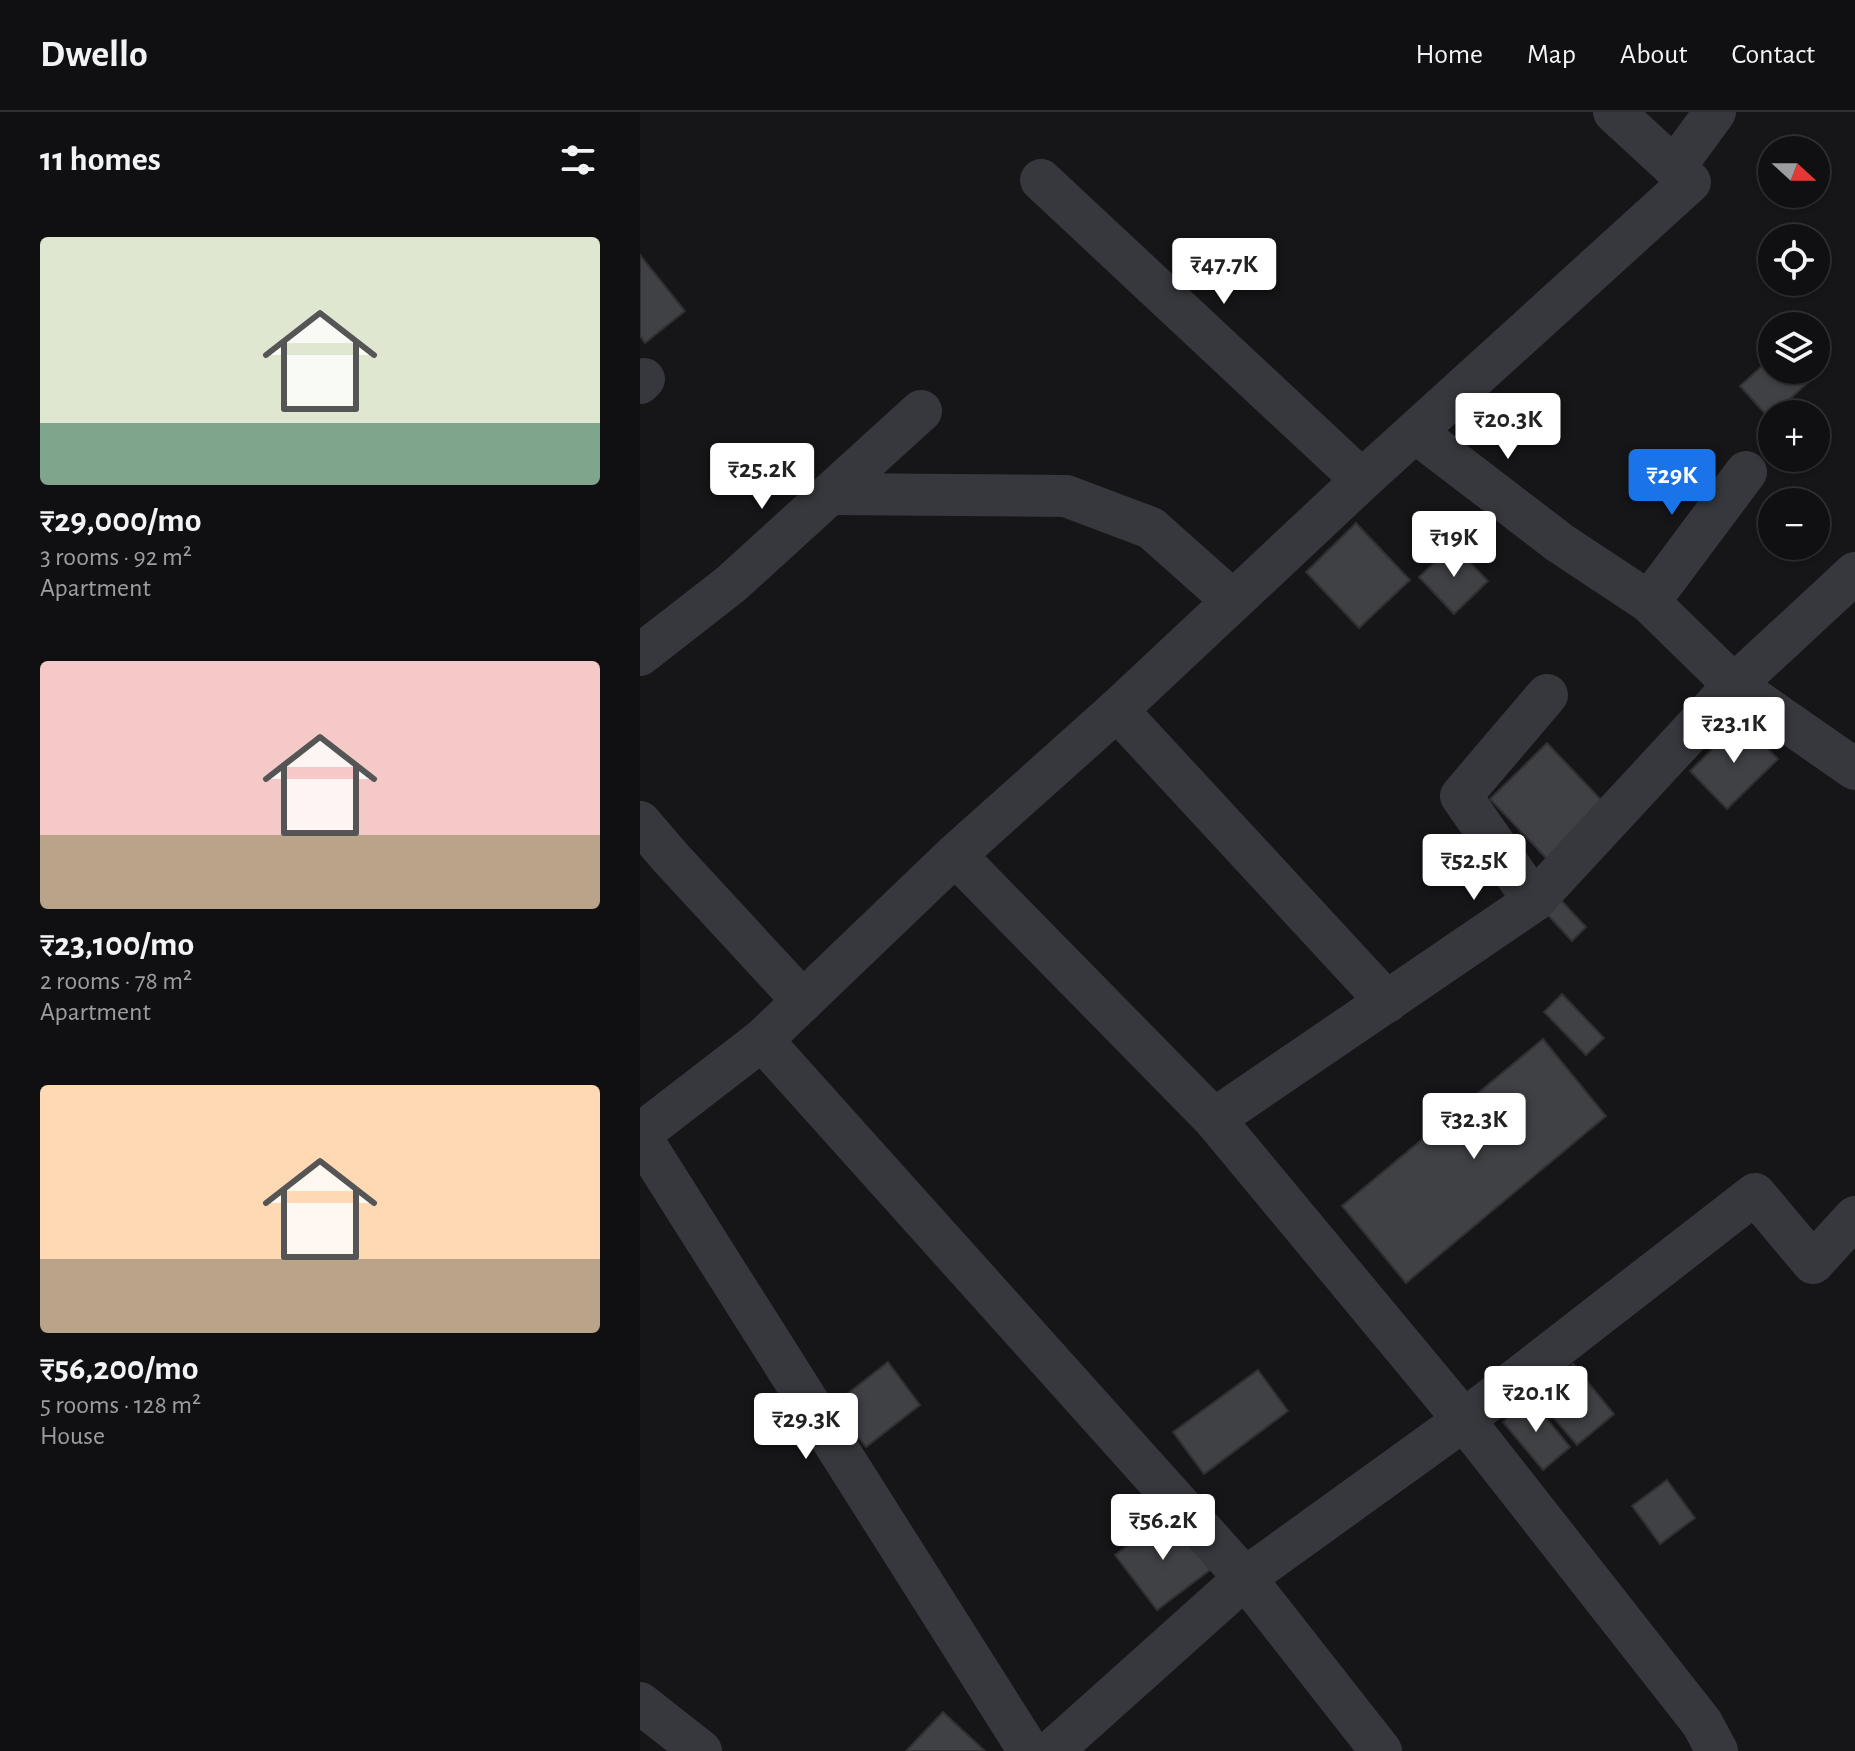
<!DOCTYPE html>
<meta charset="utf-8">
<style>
body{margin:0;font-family:"Alegreya Sans",sans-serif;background:#19191b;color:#f1f3f6;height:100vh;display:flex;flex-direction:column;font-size:30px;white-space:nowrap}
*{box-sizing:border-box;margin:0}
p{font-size:26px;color:#9c9d9f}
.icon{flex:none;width:44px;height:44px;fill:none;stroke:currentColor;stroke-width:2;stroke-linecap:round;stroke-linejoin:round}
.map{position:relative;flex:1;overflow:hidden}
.side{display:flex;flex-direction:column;background:#101012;width:640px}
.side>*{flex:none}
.needle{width:52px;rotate:111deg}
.fabs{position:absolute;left:1118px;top:24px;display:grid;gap:16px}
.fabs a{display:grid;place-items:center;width:72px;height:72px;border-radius:50%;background:#101012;box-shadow:0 2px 6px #0004,0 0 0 2px #303032;font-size:40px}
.price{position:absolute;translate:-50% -68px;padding:0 18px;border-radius:8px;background:#fff;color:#222;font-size:26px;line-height:52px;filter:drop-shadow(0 2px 4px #0008)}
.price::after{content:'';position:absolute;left:50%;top:48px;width:24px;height:18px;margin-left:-12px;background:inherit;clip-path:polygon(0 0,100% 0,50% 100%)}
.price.selected{background:#1a73e8;color:#fff}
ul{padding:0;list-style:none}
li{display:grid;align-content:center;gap:16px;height:424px;padding:0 40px}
li span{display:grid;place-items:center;height:248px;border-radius:8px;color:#555}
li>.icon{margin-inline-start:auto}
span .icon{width:144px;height:144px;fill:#fffc;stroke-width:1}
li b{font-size:34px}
h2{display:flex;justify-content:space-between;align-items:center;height:96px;padding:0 40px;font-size:34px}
header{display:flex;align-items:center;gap:48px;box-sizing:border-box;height:112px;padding:0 40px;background:#101012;border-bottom:2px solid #303032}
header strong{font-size:38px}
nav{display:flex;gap:44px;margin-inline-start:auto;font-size:28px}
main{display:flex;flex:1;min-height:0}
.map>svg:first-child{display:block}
.building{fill:#404145;stroke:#303034;stroke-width:2}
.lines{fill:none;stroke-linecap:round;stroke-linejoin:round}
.minor{stroke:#37383d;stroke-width:42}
</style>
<header>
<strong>Dwello</strong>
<nav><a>Home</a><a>Map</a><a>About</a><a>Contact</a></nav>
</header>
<main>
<section class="side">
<h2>11 homes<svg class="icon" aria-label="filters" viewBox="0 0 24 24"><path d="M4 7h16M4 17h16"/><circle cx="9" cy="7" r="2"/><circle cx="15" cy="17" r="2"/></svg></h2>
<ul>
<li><span style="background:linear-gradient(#dfe7d0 75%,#7fa58c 0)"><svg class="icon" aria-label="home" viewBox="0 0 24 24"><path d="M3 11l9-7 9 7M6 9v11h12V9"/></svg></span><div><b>₹29,000/mo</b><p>3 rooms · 92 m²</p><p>Apartment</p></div></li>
<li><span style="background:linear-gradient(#f6c9c9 70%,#b9a48a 0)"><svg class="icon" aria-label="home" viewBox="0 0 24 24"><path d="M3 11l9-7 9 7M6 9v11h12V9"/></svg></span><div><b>₹23,100/mo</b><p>2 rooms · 78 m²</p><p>Apartment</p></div></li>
<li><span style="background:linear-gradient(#ffd9b3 70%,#b9a48a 0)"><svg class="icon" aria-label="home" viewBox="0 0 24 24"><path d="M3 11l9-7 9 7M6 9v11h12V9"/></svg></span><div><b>₹56,200/mo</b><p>5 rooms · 128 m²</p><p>House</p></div></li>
</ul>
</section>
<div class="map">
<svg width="1215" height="1639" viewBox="0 0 1215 1639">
<rect width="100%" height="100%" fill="#161618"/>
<!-- building -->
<g class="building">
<path d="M0,143L45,199L5,231L0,224Z"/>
<path d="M1176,240L1187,253L1129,306L1100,274L1132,245V258H1176Z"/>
<path d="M716,411L770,468L719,516L666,460Z"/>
<path d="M813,433L848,469L814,502L779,465Z"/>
<path d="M1101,609L1138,647L1087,697L1050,659Z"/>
<path d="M907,631L966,693L909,749L850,687Z"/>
<path d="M918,785L946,815L932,829L904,799Z"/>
<path d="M922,882L964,926L946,943L904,900Z"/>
<path d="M903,927L966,1004L766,1171L702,1094Z"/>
<path d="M248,1250L280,1293L226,1335L193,1293Z"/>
<path d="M933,1252L974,1302L937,1333L895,1284Z"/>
<path d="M618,1258L648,1299L564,1362L533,1320Z"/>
<path d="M890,1286L930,1335L903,1358L863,1310Z"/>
<path d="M1027,1368L1055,1406L1020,1432L992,1394Z"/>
<path d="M529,1402L570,1458L517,1498L475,1443Z"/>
<path d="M303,1600L345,1639H266Z"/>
</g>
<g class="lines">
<!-- minor -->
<g class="minor">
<path d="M1034,56L1075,0"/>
<path d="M401,68L722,368"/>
<path d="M0,271L4,267"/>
<path d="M775,320L920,431L1009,490L1094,573L1215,657"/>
<path d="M190,382L426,384L511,416L593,489"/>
<path d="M1009,490L1106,360"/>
<path d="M0,543L91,472L281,299"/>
<path d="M477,598L747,890"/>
<path d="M0,710L30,745L163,889"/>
<path d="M315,743L574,1007L824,1308L1062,1611L1077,1639"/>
<path d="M894,789L821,684L907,583"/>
<path d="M122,928L315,743L477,598L722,368L1050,70L974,0"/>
<path d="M574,1007L894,789L1094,573L1215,461"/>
<path d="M0,1022L122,928L605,1466L741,1639"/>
<path d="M0,1024L389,1639"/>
<path d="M0,1591L61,1639"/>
<path d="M412,1639L605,1466L824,1308L1115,1082L1173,1151L1215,1105"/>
</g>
</g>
</svg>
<div class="fabs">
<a><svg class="needle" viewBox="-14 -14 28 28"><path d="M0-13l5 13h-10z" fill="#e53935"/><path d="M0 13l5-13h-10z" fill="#9c9d9f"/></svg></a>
<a><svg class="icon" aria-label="locate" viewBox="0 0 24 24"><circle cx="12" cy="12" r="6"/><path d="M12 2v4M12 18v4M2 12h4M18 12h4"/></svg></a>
<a><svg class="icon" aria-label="layers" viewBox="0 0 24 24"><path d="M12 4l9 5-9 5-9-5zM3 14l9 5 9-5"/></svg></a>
<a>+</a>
<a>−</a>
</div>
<b class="price" style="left:584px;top:194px">₹47.7K</b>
<b class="price" style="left:868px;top:349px">₹20.3K</b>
<b class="price" style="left:122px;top:399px">₹25.2K</b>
<b class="price selected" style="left:1032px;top:405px">₹29K</b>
<b class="price" style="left:814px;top:467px">₹19K</b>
<b class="price" style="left:1094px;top:653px">₹23.1K</b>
<b class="price" style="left:834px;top:790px">₹52.5K</b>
<b class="price" style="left:834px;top:1049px">₹32.3K</b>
<b class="price" style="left:896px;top:1322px">₹20.1K</b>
<b class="price" style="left:166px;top:1349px">₹29.3K</b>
<b class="price" style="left:523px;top:1450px">₹56.2K</b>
</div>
</main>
